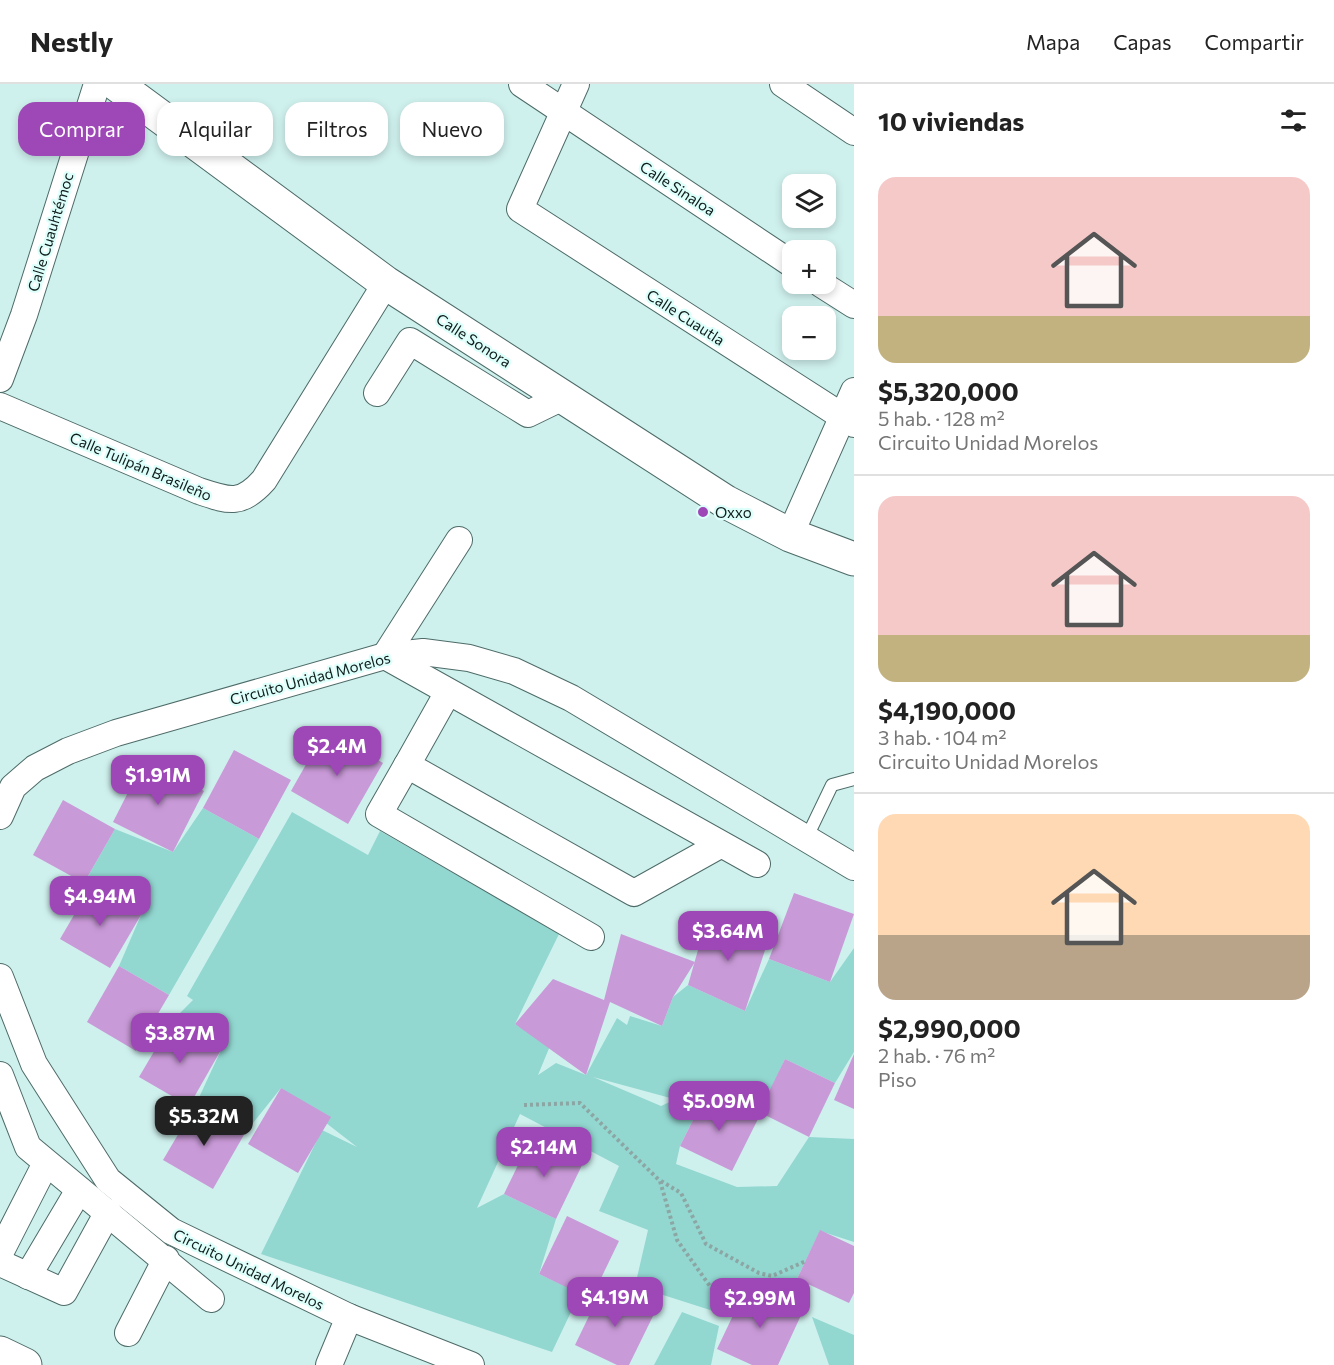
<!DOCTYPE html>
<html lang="es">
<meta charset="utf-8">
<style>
body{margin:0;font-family:Commissioner,sans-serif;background:#f6f6f6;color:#222;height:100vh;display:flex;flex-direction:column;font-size:22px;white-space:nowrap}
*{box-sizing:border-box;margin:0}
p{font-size:20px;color:#767676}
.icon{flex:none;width:33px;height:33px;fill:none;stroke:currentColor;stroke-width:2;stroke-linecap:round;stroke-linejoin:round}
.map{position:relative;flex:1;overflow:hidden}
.sheet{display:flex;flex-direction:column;background:#fff;width:480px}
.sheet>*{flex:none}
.banner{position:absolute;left:18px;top:18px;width:570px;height:54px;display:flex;gap:12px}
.controls{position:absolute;left:782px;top:90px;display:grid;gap:12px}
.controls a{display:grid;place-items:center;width:54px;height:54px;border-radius:12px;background:#fff;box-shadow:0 3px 9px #0003;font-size:30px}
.price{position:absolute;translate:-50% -51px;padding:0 14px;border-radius:12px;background:#9d48b6;color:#fff;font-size:20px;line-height:39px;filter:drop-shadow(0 2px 3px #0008)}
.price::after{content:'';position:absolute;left:50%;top:36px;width:18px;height:14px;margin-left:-9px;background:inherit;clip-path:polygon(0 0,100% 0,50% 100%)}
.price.selected{background:#222;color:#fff}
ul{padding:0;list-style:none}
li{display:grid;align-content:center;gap:12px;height:318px;padding:0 24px}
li+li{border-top:2px solid #e0e0e0}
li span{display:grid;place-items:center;height:186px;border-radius:18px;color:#555}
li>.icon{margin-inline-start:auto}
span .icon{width:108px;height:108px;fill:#fffc;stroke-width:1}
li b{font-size:26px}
h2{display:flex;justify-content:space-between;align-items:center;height:72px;padding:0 24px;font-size:26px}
.pill{padding:0 21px;border-radius:18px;background:#fff;box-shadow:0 3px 9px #0003;font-size:21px;line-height:54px}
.pill.selected{background:#9d48b6;color:#fff}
header{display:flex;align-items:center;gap:36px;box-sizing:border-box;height:84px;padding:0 30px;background:#fff;border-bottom:2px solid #e0e0e0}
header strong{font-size:28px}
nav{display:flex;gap:33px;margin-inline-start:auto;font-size:21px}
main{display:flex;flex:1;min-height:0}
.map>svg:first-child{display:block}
.green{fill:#93d7d1;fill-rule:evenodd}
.building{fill:#c99ad8}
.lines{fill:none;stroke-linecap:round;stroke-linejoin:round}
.lane-casing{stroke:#4d6b68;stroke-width:14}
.street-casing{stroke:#4d6b68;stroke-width:28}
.secondary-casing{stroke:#4d6b68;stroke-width:35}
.path{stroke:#8ca6a4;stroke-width:4;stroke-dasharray:3 3;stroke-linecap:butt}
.lane{stroke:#fff;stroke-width:12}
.street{stroke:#fff;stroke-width:26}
.secondary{stroke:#fff;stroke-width:33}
.poi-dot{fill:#9d48b6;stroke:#ddfffb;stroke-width:2}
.labels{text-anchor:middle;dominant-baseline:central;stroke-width:4.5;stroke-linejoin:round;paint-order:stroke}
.street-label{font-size:15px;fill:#101d1b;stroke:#ddfffb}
.poi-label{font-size:15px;fill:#101d1b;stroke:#ddfffb;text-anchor:start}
</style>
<header>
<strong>Nestly</strong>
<nav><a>Mapa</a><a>Capas</a><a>Compartir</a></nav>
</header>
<main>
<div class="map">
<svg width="854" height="1281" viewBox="0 0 854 1281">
<rect width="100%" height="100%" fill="#cff1ee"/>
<!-- green -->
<g class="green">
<path d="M203,724L259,755L169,911L119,882L141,831L84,799L115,745L173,768Z"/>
<path d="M292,728L368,771L380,747L559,850L515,940L550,962L538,991L556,979L586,991L617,934L627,941L630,932L662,942L673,913L688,901L745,927L769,875L830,898L854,864V968L835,999L785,975L758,1035L706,1010L680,1062L676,1080L737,1103L777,1102L809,1053L854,1055V1158L820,1147L797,1195L803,1227L747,1202L732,1233L635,1202L648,1146L599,1127L619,1082L520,1030L477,1124L504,1110L556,1135L539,1190L580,1209L552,1268L261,1170L322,1046L357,1063L281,1004L245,1049L196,1020L221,966L172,937L193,916L187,912ZM593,993L674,1015V1016L661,1022Z"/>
<path d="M682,1228L719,1242L711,1281H654Z"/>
<path d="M812,1233L854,1251V1281H829Z"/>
</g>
<!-- building -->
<g class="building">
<path d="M326,645L383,679L348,740L291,707Z"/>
<path d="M234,666L291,696L259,755L203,724Z"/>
<path d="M144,677L204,707L173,768L113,738Z"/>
<path d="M63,716L115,745L84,799L33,771Z"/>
<path d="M91,802L141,831L110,884L60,855Z"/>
<path d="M794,809L854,830L830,898L769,875Z"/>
<path d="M708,831L769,854L745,927L688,901Z"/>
<path d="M621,850L695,878L673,913L662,942L610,918L586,991L515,940L553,895L604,916Z"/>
<path d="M119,882L169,911L136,967L87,938Z"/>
<path d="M172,937L221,966L189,1022L139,993Z"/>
<path d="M854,970V1025L834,1016Z"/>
<path d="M785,975L835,999L809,1053L759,1028Z"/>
<path d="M281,1004L331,1033L298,1089L248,1060Z"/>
<path d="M706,1010L758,1035L732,1087L680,1062Z"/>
<path d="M196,1020L245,1049L213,1105L163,1076Z"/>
<path d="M532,1052L584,1077L556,1135L504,1110Z"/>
<path d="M567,1132L619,1157L591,1215L539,1190Z"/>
<path d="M820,1146L854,1162V1209L849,1219L797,1195Z"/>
<path d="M747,1202L803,1227L778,1281H752L717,1265Z"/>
<path d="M603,1203L655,1228L629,1281H617L575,1261Z"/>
</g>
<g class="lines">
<defs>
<path id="lane" d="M807,753L832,701L854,695"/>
<g id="street">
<path d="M522,0L792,180"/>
<path d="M576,0L520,125L854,340"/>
<path d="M783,0L854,48"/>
<path d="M821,200L854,221"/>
<path d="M0,295L24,231L97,0"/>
<path d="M377,309L410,257L528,330L563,313"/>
<path d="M0,322L199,407C229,417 241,422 264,396L386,199"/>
<path d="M790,451L854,307"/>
<path d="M459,456L385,572L757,780"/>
<path d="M448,608L407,681L634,809L720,761"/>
<path d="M407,681L379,730L591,853"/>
<path d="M0,732L13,703L35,684L68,667L116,649L385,572L423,568L469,574L514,587L571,614L854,783"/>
<path d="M0,893L34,980L108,1096L171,1147L349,1233L471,1281"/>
<path d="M0,991L28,1063L211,1215"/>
<path d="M0,1169L46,1079"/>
<path d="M0,1179L64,1208L108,1128"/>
<path d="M28,1192L79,1106"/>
<path d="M128,1249L166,1175"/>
<path d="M329,1281L349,1233"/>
</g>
<g id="secondary">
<path d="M116,0L386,199L563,313L726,418L790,451L854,475"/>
<path d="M0,1269L25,1281"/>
</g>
</defs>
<!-- lane casing -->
<use href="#lane" class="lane-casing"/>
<!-- street casing -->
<use href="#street" class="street-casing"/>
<!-- secondary casing -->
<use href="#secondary" class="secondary-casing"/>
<!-- path -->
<g class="path">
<path d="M524,1021L580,1019L660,1097L677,1156L732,1233"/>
<path d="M661,1097L681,1109L706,1160L759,1189L772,1192L806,1177"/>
</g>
<!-- lane -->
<use href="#lane" class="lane"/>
<!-- street -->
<use href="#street" class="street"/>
<!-- secondary -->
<use href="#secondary" class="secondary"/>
</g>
<!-- markers -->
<circle class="poi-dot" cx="703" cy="428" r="6"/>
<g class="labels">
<!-- street labels -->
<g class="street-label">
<text transform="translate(678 104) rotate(33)">Calle Sinaloa</text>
<text transform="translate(50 148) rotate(-73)">Calle Cuauhtémoc</text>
<text transform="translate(686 233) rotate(33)">Calle Cuautla</text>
<text transform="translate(474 256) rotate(33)">Calle Sonora</text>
<text transform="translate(141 382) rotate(23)">Calle Tulipán Brasileño</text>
<text transform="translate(310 594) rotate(-15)">Circuito Unidad Morelos</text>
<text transform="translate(249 1185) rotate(26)">Circuito Unidad Morelos</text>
</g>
<!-- poi labels -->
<g class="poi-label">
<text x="715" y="428">Oxxo</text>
</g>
</g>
</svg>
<div class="controls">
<a><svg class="icon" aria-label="layers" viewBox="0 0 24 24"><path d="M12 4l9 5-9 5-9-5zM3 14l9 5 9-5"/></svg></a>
<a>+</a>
<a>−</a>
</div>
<b class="price" style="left:337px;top:693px">$2.4M</b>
<b class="price" style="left:158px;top:722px">$1.91M</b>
<b class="price" style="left:100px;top:843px">$4.94M</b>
<b class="price" style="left:728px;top:878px">$3.64M</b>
<b class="price" style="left:180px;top:980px">$3.87M</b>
<b class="price" style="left:719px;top:1048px">$5.09M</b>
<b class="price selected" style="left:204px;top:1063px">$5.32M</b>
<b class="price" style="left:544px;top:1094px">$2.14M</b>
<b class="price" style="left:615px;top:1244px">$4.19M</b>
<b class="price" style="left:760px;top:1245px">$2.99M</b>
<div class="banner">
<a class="pill selected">Comprar</a>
<a class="pill">Alquilar</a>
<a class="pill">Filtros</a>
<a class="pill">Nuevo</a>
</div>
</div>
<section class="sheet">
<h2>10 viviendas<svg class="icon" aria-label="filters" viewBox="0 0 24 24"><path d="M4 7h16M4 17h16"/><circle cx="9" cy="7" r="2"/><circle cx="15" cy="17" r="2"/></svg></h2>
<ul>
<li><span style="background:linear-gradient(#f6c9c9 75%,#c2b280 0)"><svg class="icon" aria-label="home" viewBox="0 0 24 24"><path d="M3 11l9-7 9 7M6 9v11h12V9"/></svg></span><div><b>$5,320,000</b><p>5 hab. · 128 m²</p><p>Circuito Unidad Morelos</p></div></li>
<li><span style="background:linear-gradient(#f6c9c9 75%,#c2b280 0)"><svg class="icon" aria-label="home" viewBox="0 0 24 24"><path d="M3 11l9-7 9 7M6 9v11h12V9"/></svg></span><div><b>$4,190,000</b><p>3 hab. · 104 m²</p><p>Circuito Unidad Morelos</p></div></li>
<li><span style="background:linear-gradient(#ffd9b3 65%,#b9a48a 0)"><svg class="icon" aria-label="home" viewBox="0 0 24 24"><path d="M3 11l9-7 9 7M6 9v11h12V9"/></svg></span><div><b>$2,990,000</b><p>2 hab. · 76 m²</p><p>Piso</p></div></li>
</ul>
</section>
</main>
